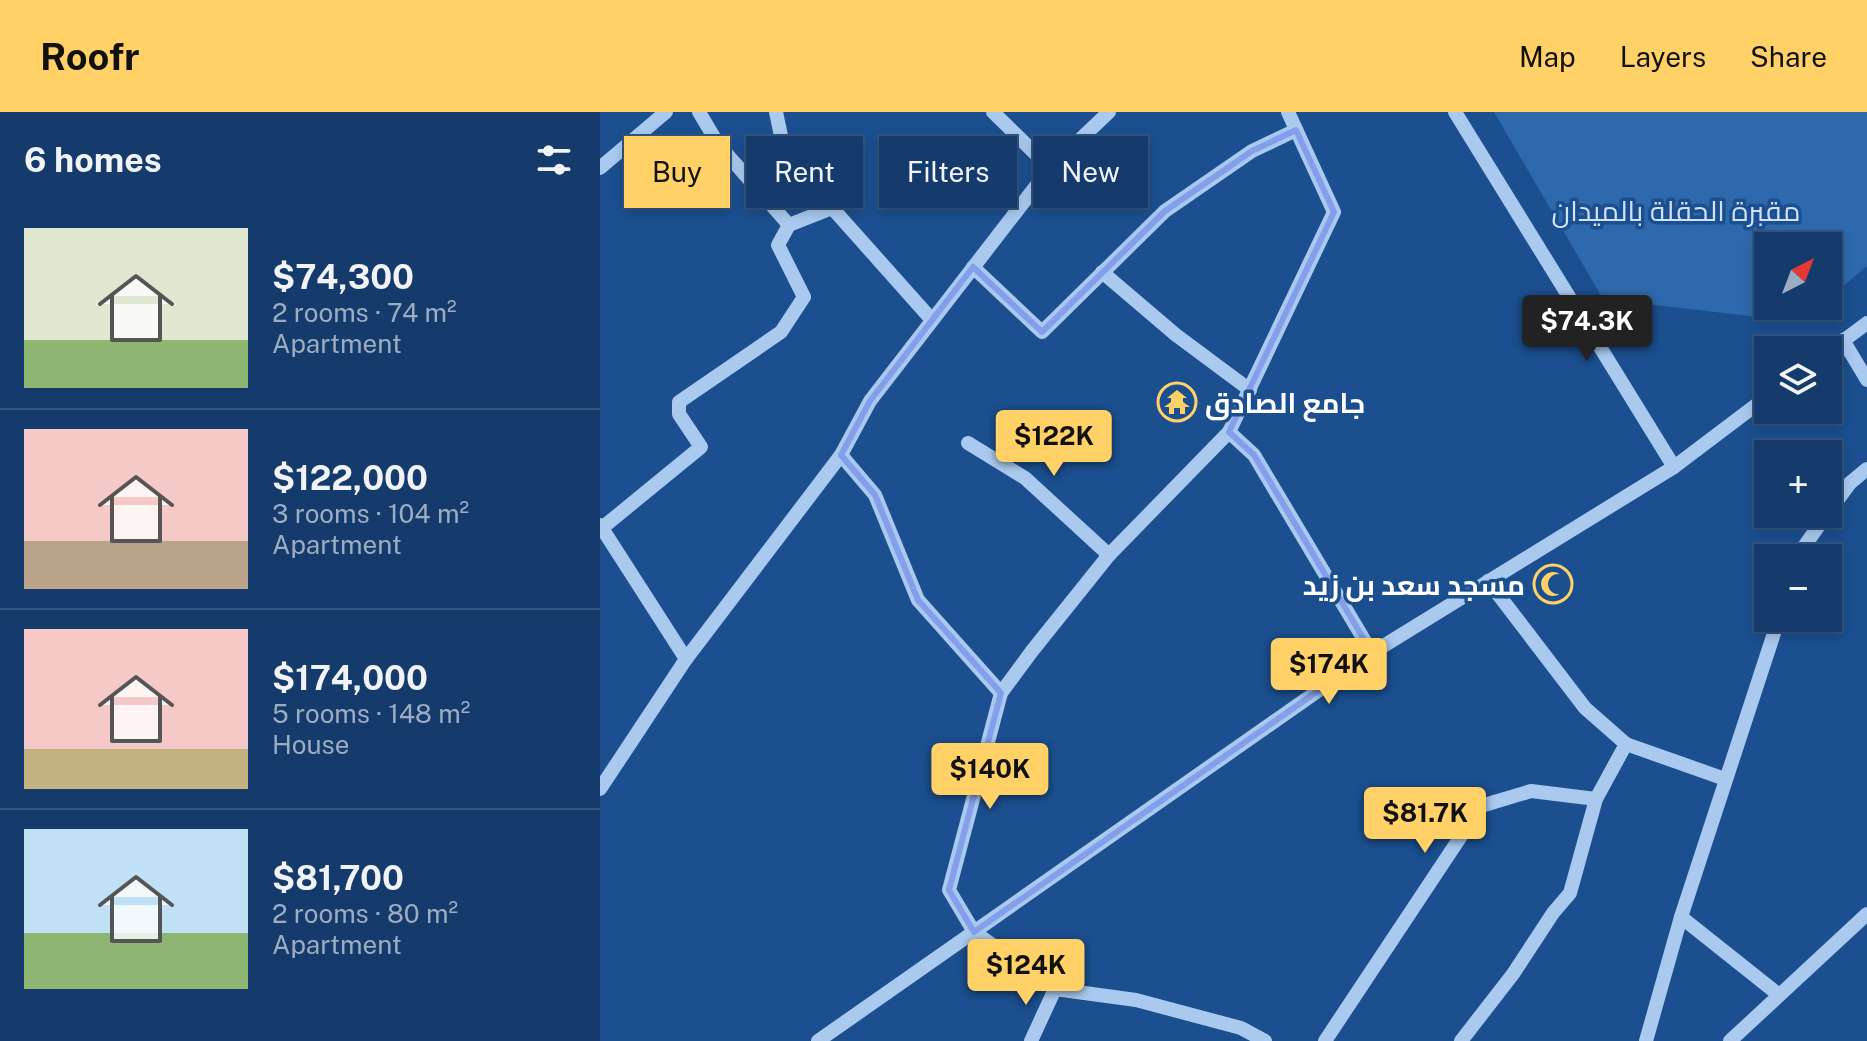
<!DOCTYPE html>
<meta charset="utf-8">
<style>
body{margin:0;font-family:"Public Sans",Cairo,sans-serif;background:#214673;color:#f1f3f6;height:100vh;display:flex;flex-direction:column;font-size:30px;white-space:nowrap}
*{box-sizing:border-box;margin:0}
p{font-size:26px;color:#9dadc1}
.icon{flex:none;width:44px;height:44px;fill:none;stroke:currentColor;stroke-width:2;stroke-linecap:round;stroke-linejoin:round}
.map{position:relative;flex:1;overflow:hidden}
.side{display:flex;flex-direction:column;background:#143b6b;width:600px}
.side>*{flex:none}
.banner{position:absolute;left:24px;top:24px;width:760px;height:72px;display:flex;gap:16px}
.needle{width:52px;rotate:42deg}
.buttons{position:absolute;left:1154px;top:120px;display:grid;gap:16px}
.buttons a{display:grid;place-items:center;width:88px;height:88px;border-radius:0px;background:#143b6b;box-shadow:0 4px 12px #0003,0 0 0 2px #33557e;font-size:40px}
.price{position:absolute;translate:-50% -68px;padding:0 18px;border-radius:8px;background:#ffd166;color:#111;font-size:26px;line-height:52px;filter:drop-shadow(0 2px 4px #0008)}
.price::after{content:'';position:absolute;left:50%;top:48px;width:24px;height:18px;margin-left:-12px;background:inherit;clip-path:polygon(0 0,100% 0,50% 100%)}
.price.current{background:#222;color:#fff}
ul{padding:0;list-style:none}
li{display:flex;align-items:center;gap:24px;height:200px;padding:0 24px}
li+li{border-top:2px solid #33557e}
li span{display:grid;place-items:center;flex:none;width:224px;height:160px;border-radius:0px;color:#555}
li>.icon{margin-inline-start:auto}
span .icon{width:96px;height:96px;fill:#fffc;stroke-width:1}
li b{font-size:34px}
h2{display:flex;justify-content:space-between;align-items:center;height:96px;padding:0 24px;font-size:34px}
.pill{padding:0 28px;border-radius:0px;background:#143b6b;box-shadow:0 4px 12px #0003,0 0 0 2px #33557e;font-size:28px;line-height:72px}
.pill.current{background:#ffd166;color:#111}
header{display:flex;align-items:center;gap:48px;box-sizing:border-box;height:112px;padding:0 40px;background:#ffd166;color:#111}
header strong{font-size:38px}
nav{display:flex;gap:44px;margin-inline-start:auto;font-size:28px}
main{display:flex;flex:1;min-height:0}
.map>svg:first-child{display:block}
.green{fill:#2e69ad}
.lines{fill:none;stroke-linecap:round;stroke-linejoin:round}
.minor{stroke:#a9c9ee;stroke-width:14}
.marked{fill:none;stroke:#839eea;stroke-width:6;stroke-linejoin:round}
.labels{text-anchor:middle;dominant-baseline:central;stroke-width:7;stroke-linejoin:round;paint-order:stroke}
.park-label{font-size:28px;fill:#cfe3fa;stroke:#1b4f8f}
.poi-label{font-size:28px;font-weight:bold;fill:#fff;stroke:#1b4f8f;text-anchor:start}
</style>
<header>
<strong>Roofr</strong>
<nav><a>Map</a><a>Layers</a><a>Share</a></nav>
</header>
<main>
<section class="side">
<h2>6 homes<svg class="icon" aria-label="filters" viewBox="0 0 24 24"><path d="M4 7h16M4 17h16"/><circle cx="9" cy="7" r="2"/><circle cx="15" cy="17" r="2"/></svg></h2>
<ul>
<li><span style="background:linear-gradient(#dfe7d0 70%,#8fb573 0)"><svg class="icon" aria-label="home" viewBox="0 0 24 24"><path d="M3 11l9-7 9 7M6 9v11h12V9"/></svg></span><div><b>$74,300</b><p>2 rooms · 74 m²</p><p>Apartment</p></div></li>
<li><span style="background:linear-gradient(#f6c9c9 70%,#b9a48a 0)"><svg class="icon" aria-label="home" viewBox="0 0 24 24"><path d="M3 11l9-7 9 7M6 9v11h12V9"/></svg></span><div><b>$122,000</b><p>3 rooms · 104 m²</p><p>Apartment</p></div></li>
<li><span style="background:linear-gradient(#f6c9c9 75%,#c2b280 0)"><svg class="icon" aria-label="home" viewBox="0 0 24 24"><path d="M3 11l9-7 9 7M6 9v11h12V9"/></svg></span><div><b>$174,000</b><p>5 rooms · 148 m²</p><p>House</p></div></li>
<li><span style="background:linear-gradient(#bfe0f5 65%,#8fb573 0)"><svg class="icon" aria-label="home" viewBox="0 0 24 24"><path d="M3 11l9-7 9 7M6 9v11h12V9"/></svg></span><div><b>$81,700</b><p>2 rooms · 80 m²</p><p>Apartment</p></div></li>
</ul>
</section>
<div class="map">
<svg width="1267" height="929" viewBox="0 0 1267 929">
<rect width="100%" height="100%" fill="#1b4f8f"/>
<!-- green -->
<path class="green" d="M894,0H1267V154L1228,187V134H1168V194H1220L1201,210L1003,187Z"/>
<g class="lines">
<!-- minor -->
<g class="minor">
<path d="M99,0L118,32L189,113L232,96"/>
<path d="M176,0L185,43L332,208"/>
<path d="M393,0L450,56"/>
<path d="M855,0L1074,355L1168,284"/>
<path d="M0,56L66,0"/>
<path d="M373,155L442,220L565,99L652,39L696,18"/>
<path d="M502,160L576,223L650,278"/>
<path d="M1243,228L1267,268"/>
<path d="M1228,240L1267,211"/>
<path d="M629,320L654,343L772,541"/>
<path d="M368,331L425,366L509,443"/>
<path d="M241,343L275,383L318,488L401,581L349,778L374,820L455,877L536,888L641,916L665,929"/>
<path d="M1228,401L1250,371L1267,357"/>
<path d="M0,413L86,547"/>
<path d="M2,416L101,335L79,302V290L181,220L204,185L178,133L189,113"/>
<path d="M1196,446L1227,402"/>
<path d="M888,469L985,596L1026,632L1125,667"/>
<path d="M401,581L432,539L509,443L629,320L734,100L688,0"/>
<path d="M0,677L86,547L241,343L270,289L450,56L509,0"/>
<path d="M1081,805L1179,883"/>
<path d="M218,929L772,541L1074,355"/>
<path d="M431,929L455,877"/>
<path d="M725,929L881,694L931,679L996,687"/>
<path d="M861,929L913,862L953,801L970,781L996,687L1026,632"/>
<path d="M1046,929L1081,805L1179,506"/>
<path d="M1130,929L1267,802"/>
</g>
</g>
<!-- marked area -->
<path class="marked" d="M696,18L734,100L629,320L654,343L772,541L374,820L349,778L401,581L318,488L275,383L241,343L270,289L373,155L442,220L565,99L652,39Z"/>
<!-- icons -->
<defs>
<symbol id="temple-ring" viewBox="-11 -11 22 22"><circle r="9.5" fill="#1b4f8f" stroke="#ffd166" stroke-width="1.5"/><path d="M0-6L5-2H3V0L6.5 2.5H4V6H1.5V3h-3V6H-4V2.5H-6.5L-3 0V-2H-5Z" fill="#ffd166"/></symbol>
<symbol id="mosque-ring" viewBox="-11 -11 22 22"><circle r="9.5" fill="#1b4f8f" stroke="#ffd166" stroke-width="1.5"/><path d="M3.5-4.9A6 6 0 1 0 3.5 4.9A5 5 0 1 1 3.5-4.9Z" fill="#ffd166"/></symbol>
</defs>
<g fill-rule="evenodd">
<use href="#temple-ring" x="555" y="268" width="44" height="44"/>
<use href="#mosque-ring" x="931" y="450" width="44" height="44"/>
</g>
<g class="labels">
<!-- park labels -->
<g class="park-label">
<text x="1076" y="98">مقبرة الحقلة بالميدان</text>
</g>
<!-- poi labels -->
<g class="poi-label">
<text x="605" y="290">جامع الصادق</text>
<text x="925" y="472" text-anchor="end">مسجد سعد بن زيد</text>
</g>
</g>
</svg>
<div class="buttons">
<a><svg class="needle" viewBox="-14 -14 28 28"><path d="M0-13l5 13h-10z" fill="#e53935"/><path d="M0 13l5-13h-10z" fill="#9dadc1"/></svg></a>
<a><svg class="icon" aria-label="layers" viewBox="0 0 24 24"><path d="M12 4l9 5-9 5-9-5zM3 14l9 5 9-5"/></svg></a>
<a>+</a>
<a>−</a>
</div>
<b class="price current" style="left:987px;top:251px">$74.3K</b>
<b class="price" style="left:454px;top:366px">$122K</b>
<b class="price" style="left:729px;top:594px">$174K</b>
<b class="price" style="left:390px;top:699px">$140K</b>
<b class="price" style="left:825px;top:743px">$81.7K</b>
<b class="price" style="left:426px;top:895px">$124K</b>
<div class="banner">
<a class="pill current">Buy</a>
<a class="pill">Rent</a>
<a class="pill">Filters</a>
<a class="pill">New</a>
</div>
</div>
</main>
